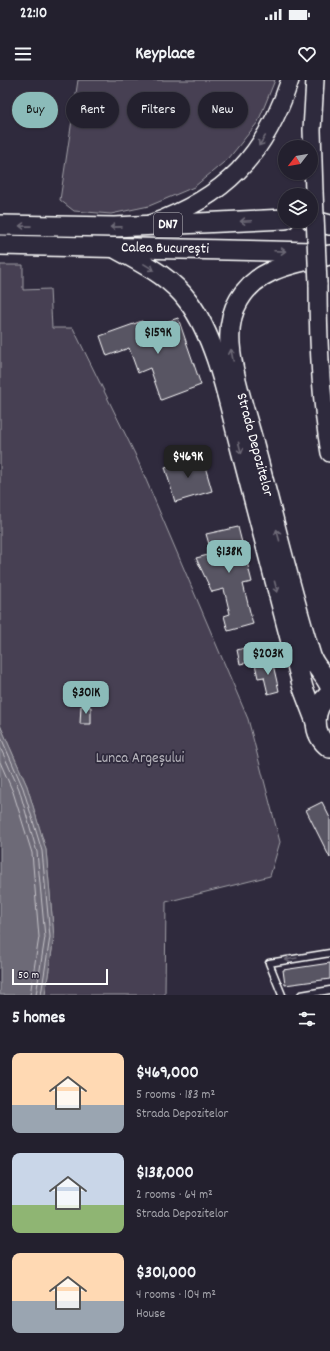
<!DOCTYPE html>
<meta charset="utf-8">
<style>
body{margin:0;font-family:Dekko,sans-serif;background:#2f2d3a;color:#f1f3f6;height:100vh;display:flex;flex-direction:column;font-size:15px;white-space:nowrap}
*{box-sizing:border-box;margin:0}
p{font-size:13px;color:#a3a3aa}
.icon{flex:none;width:22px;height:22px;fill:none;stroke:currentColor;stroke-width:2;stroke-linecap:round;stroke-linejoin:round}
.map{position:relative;height:915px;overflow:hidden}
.panel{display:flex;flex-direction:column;background:#23202e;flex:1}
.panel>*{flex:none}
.hud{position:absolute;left:12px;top:12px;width:306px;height:36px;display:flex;gap:8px}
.needle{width:26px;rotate:239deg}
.tools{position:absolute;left:278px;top:60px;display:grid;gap:8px}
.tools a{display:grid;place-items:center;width:40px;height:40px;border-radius:50%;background:#23202e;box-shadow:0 1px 3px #0004,0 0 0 1px #403e4a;font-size:20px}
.scale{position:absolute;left:12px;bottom:10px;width:96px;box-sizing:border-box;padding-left:4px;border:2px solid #fff;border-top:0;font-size:11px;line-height:14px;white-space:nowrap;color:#fff;-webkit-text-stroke:3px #2f2a3d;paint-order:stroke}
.price{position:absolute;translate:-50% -34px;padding:0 9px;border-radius:8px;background:#8bbbb9;color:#111;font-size:13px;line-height:26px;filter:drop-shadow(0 1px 2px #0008)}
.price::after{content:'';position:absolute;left:50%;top:24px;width:12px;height:9px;margin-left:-6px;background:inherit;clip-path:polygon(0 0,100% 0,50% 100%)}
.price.on{background:#222;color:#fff}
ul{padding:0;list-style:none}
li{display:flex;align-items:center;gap:12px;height:100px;padding:0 12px}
li span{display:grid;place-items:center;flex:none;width:112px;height:80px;border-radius:8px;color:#555}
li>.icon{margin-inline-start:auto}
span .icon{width:48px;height:48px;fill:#fffc;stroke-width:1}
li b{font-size:17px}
h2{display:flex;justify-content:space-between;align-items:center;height:48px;padding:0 12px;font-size:17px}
.chip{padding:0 14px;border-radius:18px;background:#23202e;box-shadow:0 1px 3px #0004,0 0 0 1px #403e4a;font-size:14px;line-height:36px}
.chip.on{background:#8bbbb9;color:#111}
.status{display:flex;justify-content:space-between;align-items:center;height:28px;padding:0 20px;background:#23202e;direction:ltr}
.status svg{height:11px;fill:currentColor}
header{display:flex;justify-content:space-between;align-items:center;height:52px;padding:0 12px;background:#23202e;font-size:18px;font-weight:700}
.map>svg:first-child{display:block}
.green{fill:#464152;stroke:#a2a0a8}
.water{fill:#6d6a77;stroke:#a7a6ad}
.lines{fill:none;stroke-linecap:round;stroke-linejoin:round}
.shore{stroke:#c5c3c9;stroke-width:1}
.building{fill:#595564;stroke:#fff}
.lane-casing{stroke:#fff;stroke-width:9}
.secondary-casing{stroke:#fff;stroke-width:20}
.primary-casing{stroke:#fff;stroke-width:22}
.lane{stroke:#2f2a3d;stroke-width:6}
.secondary{stroke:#2f2a3d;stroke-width:17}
.primary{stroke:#2f2a3d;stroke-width:19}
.secondary-bridge-casing{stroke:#fff;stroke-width:20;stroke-linecap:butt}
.secondary-bridge{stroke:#2f2a3d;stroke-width:17}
.oneway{stroke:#6d6a77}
.labels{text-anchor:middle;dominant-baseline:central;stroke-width:3.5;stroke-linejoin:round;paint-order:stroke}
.shield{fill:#2f2a3d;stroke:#c1bfc5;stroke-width:1}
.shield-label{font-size:14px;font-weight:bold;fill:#fff}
.street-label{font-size:15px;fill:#fff;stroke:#2f2a3d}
.park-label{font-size:15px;fill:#b5b3ba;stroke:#2f2a3d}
</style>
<div class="status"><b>22:10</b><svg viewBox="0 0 49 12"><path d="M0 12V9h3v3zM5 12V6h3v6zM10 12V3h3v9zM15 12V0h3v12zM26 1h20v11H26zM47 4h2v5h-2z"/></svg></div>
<header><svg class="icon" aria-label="menu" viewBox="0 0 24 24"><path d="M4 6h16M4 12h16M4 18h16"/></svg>Keyplace<svg class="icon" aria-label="heart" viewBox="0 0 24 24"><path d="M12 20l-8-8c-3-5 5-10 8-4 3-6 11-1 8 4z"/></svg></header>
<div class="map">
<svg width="330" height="915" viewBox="0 0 330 915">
<rect width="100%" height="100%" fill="#2f2a3d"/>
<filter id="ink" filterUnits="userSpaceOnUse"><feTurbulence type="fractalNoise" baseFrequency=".025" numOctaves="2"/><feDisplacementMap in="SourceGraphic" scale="8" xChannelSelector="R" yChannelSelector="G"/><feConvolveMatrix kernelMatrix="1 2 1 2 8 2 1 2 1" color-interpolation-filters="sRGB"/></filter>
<g filter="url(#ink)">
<!-- green -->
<g class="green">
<path d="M78,0H275L258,42L229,78L194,107L149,126L111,134L74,131L60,120Z"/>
<path d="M0,185H23V210L50,209L52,248H73L135,374L248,639L280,762L270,796L166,822L165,915H45L54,857L46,770L27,706L0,645Z"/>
</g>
<!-- water -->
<path class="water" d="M0,645L27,706L46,770L54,857L45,915H0Z"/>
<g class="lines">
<!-- shore -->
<g class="shore">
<path d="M0,655L23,708L42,771L50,857L41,915"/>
<path d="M0,667L19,709L37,772L45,857L36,915"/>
<path d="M0,682L13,712L32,773L39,857L30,915"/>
</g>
</g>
<!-- building -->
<g class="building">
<path d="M178,238L201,305L161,320L150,288L138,293L129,268L107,276L100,256L142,241L145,249Z"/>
<path d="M202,376L212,411L175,422L165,387Z"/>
<path d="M238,447L252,502L243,504L253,544L228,551L224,536L230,534L224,509L212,512L196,478L212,474L206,454Z"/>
<path d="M252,566L255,581L240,584L237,570Z"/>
<path d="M272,580L279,611L268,614L264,597L258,598L255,584Z"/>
<path d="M81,626L91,627V644H80Z"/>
<path d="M322,722L330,738V778L306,730Z"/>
<path d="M330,883V899L285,905L283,890Z"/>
</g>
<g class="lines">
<defs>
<g id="lane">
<path d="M282,915L269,883L330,873"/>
<path d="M301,915L330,910"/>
</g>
<g id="secondary">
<path d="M314,112L312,50L315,0"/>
<path d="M150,144C225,117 265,76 290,0"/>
<path d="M318,204C318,261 320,317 330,373"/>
</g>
<g id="primary">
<path d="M311,140L330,145"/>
<path d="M0,145L114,147L285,139"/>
<path d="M0,165L313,172"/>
<path d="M115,168C141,183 170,196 188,221C218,261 229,326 242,374C262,452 282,530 303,608L316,642"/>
<path d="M330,175C296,183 258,187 239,220C231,233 229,249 230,264C232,296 248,340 256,372C274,440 290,509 311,576C315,588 326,595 330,607"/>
<path d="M330,614C312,628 311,654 330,668"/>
</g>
</defs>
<!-- lane casing -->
<use href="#lane" class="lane-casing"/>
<!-- secondary casing -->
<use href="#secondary" class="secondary-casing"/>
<!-- primary casing -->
<use href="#primary" class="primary-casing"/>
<!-- lane -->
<use href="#lane" class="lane"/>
<!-- secondary -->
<use href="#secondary" class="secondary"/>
<!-- primary -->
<use href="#primary" class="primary"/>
<defs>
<path id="secondary-bridge" d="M314,112L318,204"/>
</defs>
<!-- secondary-bridge casing -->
<use href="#secondary-bridge" class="secondary-bridge-casing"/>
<!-- secondary-bridge -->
<use href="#secondary-bridge" class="secondary-bridge"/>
</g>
<!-- one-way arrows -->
<defs><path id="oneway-shaft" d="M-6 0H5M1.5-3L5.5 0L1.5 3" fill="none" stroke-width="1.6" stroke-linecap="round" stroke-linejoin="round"/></defs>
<g class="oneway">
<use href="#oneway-shaft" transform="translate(262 61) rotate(123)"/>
<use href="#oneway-shaft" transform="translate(246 141) rotate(177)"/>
<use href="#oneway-shaft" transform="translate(25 146) rotate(-179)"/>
<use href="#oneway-shaft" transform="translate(116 147) rotate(179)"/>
<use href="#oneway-shaft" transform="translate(280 171) rotate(2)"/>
<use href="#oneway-shaft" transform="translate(149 187) rotate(31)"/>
<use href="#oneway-shaft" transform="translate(232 275) rotate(-101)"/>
<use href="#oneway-shaft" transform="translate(240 368) rotate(75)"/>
<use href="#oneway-shaft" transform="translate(278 455) rotate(-105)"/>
<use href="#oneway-shaft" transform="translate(276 507) rotate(75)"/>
<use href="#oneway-shaft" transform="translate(291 879) rotate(171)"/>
</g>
</g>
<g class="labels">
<!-- shield labels -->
<rect class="shield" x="154" y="133" width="28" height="24" rx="3"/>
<g class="shield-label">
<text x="168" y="145">DN7</text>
</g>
<!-- street labels -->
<g class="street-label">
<text transform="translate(165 169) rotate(1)">Calea București</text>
<text transform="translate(254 365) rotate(75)">Strada Depozitelor</text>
</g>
<!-- park labels -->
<g class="park-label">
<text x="140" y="679">Lunca Argeșului</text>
</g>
</g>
</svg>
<div class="tools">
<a><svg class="needle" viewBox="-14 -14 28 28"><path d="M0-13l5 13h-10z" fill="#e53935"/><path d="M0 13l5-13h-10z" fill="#a3a3aa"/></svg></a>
<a><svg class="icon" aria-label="layers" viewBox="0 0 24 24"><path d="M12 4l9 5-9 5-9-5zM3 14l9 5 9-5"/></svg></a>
</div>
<div class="scale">50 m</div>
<b class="price" style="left:158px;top:275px">$159K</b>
<b class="price on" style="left:188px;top:399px">$469K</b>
<b class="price" style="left:229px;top:494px">$138K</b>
<b class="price" style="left:268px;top:596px">$203K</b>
<b class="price" style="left:86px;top:635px">$301K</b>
<div class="hud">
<a class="chip on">Buy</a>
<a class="chip">Rent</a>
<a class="chip">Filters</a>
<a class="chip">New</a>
</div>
</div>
<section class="panel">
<h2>5 homes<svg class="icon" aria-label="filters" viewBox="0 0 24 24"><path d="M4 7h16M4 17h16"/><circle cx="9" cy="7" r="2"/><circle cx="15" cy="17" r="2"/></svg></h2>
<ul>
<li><span style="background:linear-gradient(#ffd9b3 65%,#9aa5b1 0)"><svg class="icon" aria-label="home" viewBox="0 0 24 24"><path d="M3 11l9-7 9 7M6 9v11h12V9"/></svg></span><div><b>$469,000</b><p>5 rooms · 183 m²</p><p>Strada Depozitelor</p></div></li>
<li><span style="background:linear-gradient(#c9d6e8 65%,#8fb573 0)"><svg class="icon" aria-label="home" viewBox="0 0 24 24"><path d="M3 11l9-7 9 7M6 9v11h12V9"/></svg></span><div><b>$138,000</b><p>2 rooms · 64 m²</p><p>Strada Depozitelor</p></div></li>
<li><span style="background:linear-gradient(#ffd9b3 60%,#9aa5b1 0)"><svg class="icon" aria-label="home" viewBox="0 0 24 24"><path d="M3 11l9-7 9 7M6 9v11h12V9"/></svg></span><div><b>$301,000</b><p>4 rooms · 104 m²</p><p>House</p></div></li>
</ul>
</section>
